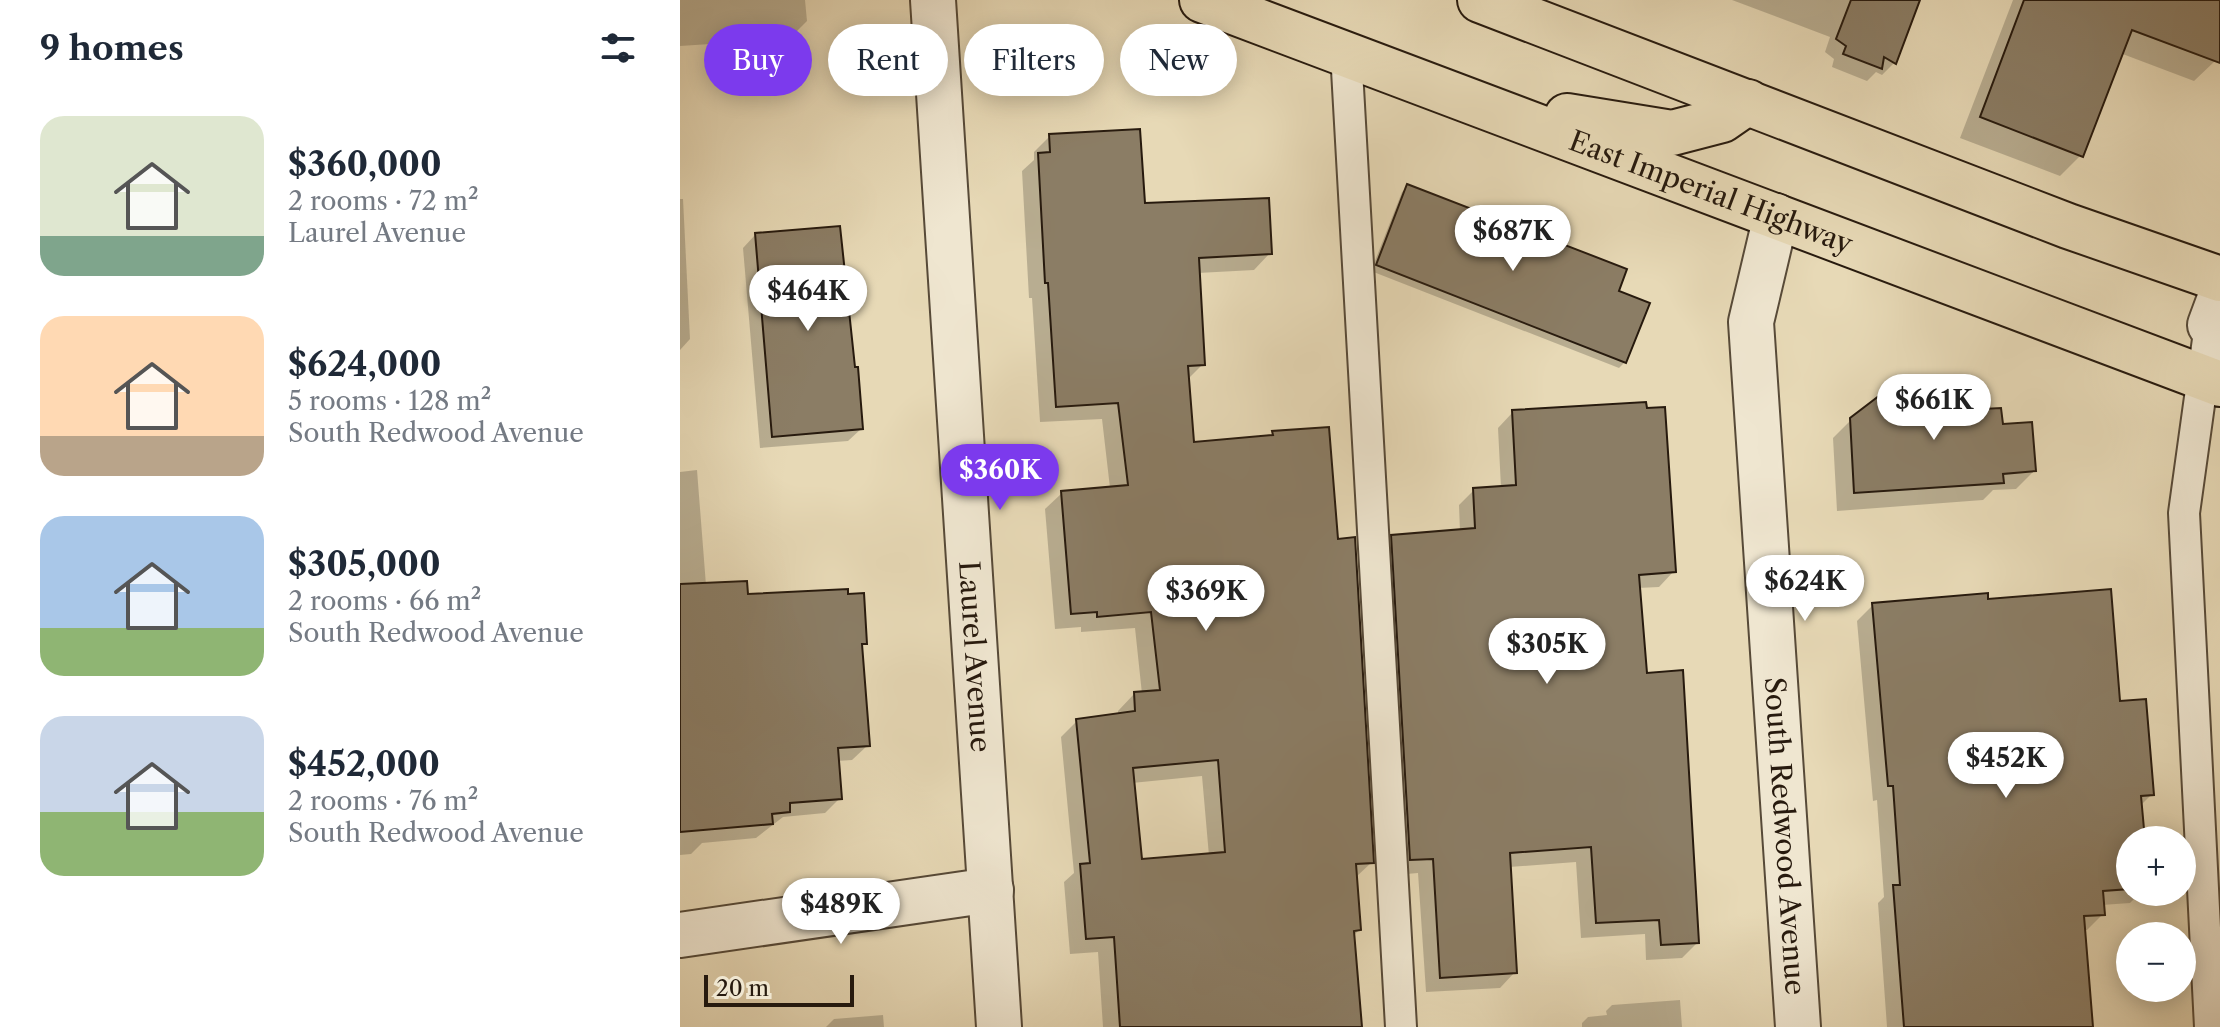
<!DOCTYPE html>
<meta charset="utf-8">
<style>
body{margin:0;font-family:"Libre Caslon Text",serif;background:#f6f6f7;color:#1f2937;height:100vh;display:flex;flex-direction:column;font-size:30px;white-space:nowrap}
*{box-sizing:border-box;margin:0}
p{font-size:26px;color:#747a83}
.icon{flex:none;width:44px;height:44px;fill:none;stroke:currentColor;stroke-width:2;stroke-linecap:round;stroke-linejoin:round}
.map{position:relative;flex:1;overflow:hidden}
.sheet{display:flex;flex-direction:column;background:#fff;width:680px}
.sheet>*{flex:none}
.top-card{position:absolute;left:24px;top:24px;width:760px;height:72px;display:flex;gap:16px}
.buttons{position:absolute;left:1436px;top:826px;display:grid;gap:16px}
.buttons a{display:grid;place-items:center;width:80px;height:80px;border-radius:50%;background:#fff;box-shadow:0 4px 20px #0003;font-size:40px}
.scale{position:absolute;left:24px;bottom:20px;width:150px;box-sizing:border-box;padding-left:8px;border:4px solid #271a0e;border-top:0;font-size:22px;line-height:28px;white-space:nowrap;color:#271a0e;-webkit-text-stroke:6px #efe6d0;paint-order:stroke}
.price{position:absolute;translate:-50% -68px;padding:0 18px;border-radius:28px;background:#fff;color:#222;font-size:26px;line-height:52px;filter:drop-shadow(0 2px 4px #0008)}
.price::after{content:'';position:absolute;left:50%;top:48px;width:24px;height:18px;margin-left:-12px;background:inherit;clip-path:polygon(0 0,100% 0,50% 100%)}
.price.current{background:#7c3aed;color:#fff}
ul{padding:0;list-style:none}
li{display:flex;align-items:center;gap:24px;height:200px;padding:0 40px}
li span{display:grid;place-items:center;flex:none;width:224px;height:160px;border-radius:24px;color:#555}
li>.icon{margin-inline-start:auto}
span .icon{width:96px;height:96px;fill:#fffc;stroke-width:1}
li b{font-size:34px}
h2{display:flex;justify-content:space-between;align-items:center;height:96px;padding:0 40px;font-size:34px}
.pill{padding:0 28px;border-radius:36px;background:#fff;box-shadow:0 4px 20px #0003;font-size:28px;line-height:72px}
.pill.current{background:#7c3aed;color:#fff}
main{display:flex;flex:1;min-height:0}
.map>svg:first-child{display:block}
.shadow{fill:#0003;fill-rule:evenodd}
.building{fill:#8b7d65;stroke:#271a0e;stroke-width:2;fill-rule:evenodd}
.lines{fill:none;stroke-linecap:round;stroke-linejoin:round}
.lane-casing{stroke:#574a38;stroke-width:34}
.street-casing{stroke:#574a38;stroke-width:48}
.primary-casing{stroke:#271a0e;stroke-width:48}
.lane{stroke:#efe6d0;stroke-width:30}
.street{stroke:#efe6d0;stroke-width:44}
.primary{stroke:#e7d9b6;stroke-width:44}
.labels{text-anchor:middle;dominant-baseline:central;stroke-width:8;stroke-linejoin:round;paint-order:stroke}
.street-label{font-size:28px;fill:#271a0e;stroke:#efe6d0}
</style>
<main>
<section class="sheet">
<h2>9 homes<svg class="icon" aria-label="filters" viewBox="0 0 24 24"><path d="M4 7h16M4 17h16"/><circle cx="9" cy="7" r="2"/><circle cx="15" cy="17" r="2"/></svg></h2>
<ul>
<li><span style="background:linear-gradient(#dfe7d0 75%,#7fa58c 0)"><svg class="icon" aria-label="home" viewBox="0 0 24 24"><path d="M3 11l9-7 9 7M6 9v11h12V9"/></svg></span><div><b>$360,000</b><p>2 rooms · 72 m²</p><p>Laurel Avenue</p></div></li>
<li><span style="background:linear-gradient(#ffd9b3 75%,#b9a48a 0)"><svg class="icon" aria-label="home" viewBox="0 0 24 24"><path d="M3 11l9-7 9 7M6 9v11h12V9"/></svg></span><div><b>$624,000</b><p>5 rooms · 128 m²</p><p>South Redwood Avenue</p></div></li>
<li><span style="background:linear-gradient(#a9c7e8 70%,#8fb573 0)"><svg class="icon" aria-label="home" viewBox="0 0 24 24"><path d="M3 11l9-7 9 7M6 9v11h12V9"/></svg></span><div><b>$305,000</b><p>2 rooms · 66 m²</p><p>South Redwood Avenue</p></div></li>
<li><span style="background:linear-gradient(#c9d6e8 60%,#8fb573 0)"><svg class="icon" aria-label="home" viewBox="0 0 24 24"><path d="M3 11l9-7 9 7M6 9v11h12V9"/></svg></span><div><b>$452,000</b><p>2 rooms · 76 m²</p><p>South Redwood Avenue</p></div></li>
</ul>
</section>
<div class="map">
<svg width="1540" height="1027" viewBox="0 0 1540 1027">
<rect width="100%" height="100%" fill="#e7d9b6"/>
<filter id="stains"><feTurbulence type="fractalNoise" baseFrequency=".0025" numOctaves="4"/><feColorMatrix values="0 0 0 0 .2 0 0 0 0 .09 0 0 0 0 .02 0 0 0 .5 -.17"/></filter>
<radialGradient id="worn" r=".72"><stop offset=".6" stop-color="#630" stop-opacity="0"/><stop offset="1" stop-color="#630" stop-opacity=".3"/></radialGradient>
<!-- shadow -->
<g class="shadow">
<path d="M0,0H125L127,21L109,39L0,46Z"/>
<path d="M1052,0H1238L1214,63L1202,75L1196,72L1187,81L1152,67L1154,59L1145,52L1150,37Z"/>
<path d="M1333,0H1540V48L1535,61L1514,81L1440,53L1401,155L1380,176L1280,138Z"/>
<path d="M370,136L463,205L590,253L574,270L518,273L523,364L507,380L513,445L589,438L593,433L657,541L692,862L675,878L679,930L672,937L679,1027H423L418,952L390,954L384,882L394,873L381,737L397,721L438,715V711L454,694H462L455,628L401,632V627L375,629L365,509L382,493L430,488L422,419L360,422L352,298H349L342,171L354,160V152ZM522,776L529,856L460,861L452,783Z"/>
<path d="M728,186L936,292L945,362L939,368L691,271L722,192Z"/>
<path d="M0,199H3L10,339L0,350Z"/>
<path d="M75,235L181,429L168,441L80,448L63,248Z"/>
<path d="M833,412L994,571L979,587L958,588L965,675L1017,943L1002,958L966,960L965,934L901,938L896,862L829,867L835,972L820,988L746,992L738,873L715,875L697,552L712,537L780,532L779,505L794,490L821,488L818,428Z"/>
<path d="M1281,412L1354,471L1336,489L1313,490L1303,500L1157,511L1153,438L1171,420Z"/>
<path d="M17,470L26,585L66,596L185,643L180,648L188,745L172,760L157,761L160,798L145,813L103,817L76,838L22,843L11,854L0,855V472Z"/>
<path d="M1306,601L1438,703L1472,794L1460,806L1463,840H1450V892H1461L1450,903L1422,905L1423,914L1407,930H1403L1411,1027H1207L1198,903L1204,897L1197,800L1193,801L1177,621L1193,605Z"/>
<path d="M1000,1000L1002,1027H902V1023L908,1017L927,1015L926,1011L932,1005Z"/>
<path d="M203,1015L204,1027H146L154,1019Z"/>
</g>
<!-- building -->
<g class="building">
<path d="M1171,0H1240L1216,64L1204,57L1202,69L1163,54L1166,46L1156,39Z"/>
<path d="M1344,0H1540V63L1452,30L1403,157L1300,117Z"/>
<path d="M460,129L465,203L589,198L592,254L519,258L525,365L508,366L514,442L593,435L592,431L649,427L658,539L675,537L694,863L676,864L681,930L674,931L682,1027H440L434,937L406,939L400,864L410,863L396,719L455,711L454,692L480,690L471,612L417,617V612L391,614L381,491L448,485L438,403L376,407L368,283H365L358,153L370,152L369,134ZM538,760L545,852L462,859L453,768Z"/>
<path d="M727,184L947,269L939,291L970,303L946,363L696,265Z"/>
<path d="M160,226L175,367H178L183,429L92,437L75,233Z"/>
<path d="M1254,383L1281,394L1283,410L1321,408L1323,424L1352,422L1356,471L1323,474L1324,483L1174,493L1170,418L1212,386Z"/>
<path d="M966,402L967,408L985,407L996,572L959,575L967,673L1003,670L1019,943L981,945L979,920L916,923L911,847L830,853L837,973L760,978L753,859L730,860L711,535L795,528L793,488L836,485L832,410Z"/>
<path d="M67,581L68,594L168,589V594L184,593L187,644H182L190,746L158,748L162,799L110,803V812L92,814L93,824L0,832V584Z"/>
<path d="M1431,589L1440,701L1466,699L1474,795L1461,796L1465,840H1450V889L1423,891L1425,915L1404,916L1413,1027H1224L1213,885H1220L1213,786H1208L1192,603L1308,593V599Z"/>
</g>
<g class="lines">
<defs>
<g id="lane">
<path d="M666,52L721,1027"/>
<path d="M1530,325L1504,513L1530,1027"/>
</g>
<g id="street">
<path id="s1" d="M253,0L319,1027"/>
<path id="s2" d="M1096,216L1071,322L1118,1027"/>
<path d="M1530,325L1540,298"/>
<path d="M0,935L311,890"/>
</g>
<g id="primary">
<path id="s3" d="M522,0L1540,384"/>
<path d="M800,0L1388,226L1540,279"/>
<path d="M887,116L992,133L1042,120L1068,102"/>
</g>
</defs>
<!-- lane casing -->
<use href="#lane" class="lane-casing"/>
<!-- street casing -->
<use href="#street" class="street-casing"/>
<!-- primary casing -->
<use href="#primary" class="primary-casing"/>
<!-- lane -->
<use href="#lane" class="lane"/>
<!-- street -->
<use href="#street" class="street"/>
<!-- primary -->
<use href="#primary" class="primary"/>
</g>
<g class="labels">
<!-- street labels -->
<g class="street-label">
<text stroke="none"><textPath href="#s3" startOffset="544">East Imperial Highway</textPath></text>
<text stroke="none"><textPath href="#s1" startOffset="658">Laurel Avenue</textPath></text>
<text stroke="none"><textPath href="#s2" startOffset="624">South Redwood Avenue</textPath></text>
</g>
</g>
<rect width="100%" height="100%" filter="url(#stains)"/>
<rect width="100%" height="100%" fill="url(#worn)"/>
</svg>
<div class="buttons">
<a>+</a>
<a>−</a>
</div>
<div class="scale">20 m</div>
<b class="price" style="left:833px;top:273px">$687K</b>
<b class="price" style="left:128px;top:333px">$464K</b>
<b class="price" style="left:1254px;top:442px">$661K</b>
<b class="price current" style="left:320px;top:512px">$360K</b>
<b class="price" style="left:1125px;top:623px">$624K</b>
<b class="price" style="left:526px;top:633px">$369K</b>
<b class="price" style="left:867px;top:686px">$305K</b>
<b class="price" style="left:1326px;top:800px">$452K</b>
<b class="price" style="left:161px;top:946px">$489K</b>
<div class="top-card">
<a class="pill current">Buy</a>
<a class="pill">Rent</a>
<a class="pill">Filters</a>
<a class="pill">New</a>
</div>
</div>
</main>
